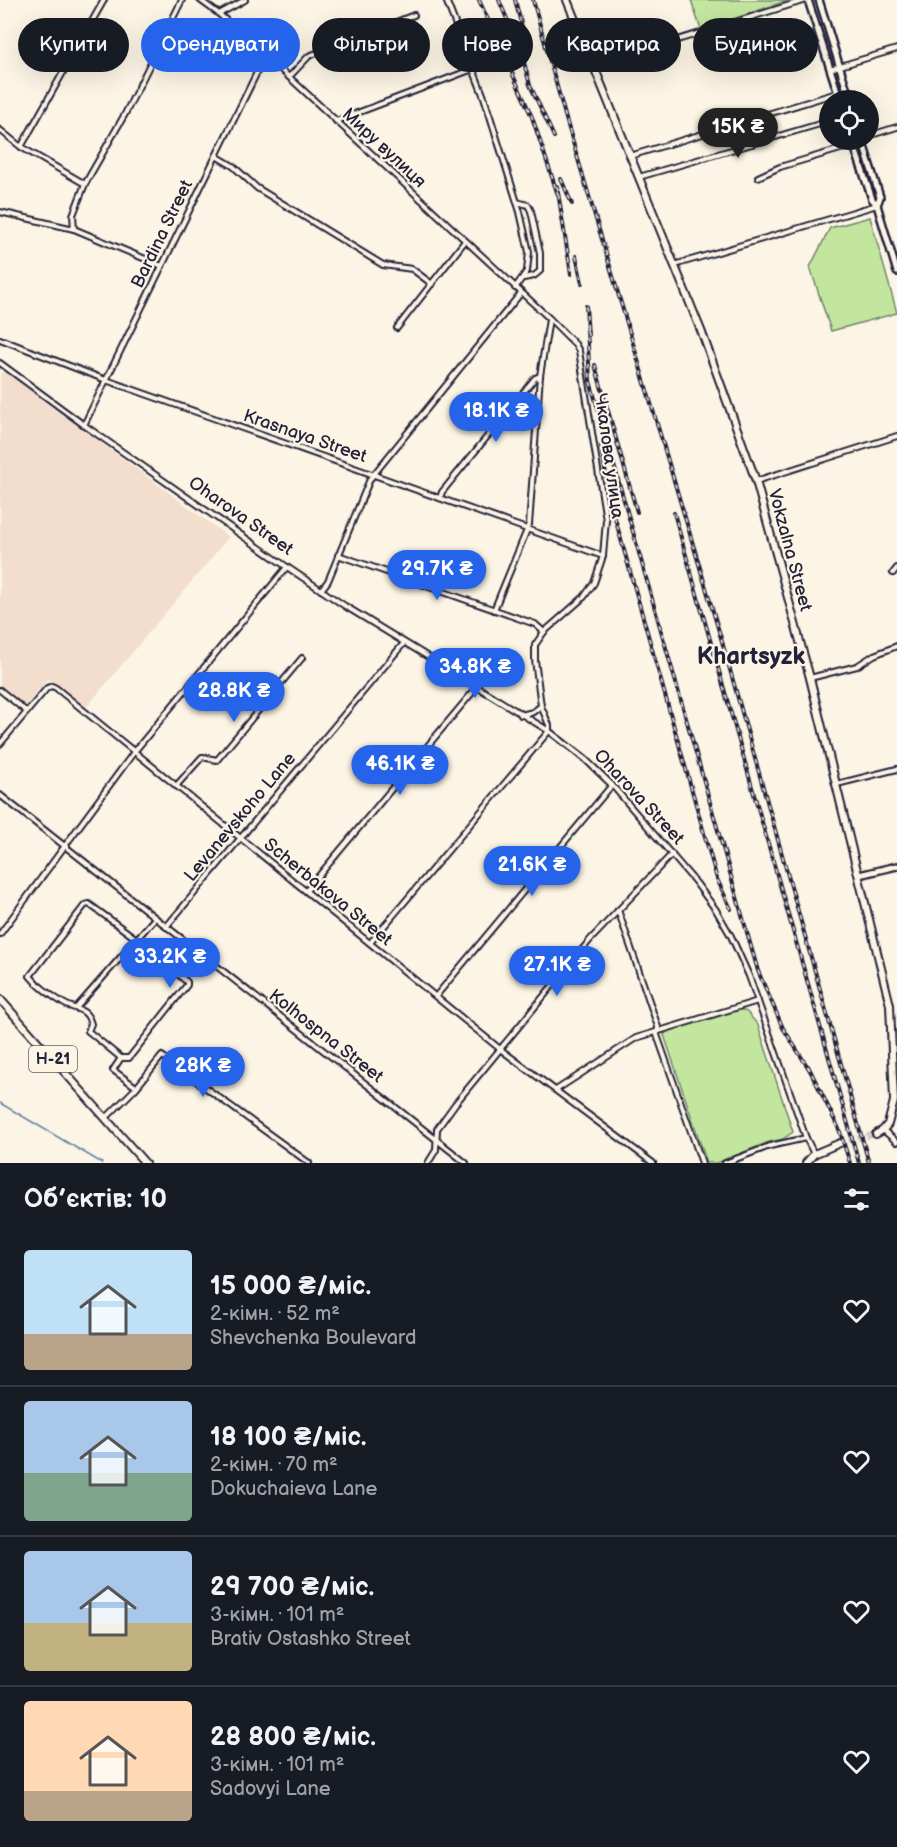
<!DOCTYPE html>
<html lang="uk">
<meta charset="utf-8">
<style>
body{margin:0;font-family:"Balsamiq Sans",sans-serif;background:#242831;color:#f1f3f6;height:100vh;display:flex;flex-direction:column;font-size:22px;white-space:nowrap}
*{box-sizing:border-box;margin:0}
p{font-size:20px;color:#9ea1a6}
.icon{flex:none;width:33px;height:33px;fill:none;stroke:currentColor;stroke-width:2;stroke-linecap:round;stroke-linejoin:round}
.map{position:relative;height:1163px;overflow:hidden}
.sheet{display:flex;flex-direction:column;background:#171b24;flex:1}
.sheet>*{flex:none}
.banner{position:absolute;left:18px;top:18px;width:861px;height:54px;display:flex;gap:12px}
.buttons{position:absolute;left:819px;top:90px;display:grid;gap:12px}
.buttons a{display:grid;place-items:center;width:60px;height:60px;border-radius:50%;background:#171b24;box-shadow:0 6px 24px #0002;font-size:30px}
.price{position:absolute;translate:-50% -51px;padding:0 14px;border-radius:21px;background:#2563eb;color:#fff;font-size:20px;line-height:39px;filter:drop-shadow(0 2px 3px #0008)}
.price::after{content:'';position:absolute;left:50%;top:36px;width:18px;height:14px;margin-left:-9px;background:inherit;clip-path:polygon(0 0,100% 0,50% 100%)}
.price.on{background:#222;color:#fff}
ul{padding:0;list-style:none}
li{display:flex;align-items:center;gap:18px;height:150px;padding:0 24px}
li+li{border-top:2px solid #363941}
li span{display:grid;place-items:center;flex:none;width:168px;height:120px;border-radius:6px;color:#555}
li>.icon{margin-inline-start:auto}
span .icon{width:72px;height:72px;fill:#fffc;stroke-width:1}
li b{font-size:26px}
h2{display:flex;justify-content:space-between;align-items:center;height:72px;padding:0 24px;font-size:26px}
.pill{padding:0 21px;border-radius:27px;background:#171b24;box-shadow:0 6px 24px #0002;font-size:21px;line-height:54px}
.pill.on{background:#2563eb;color:#fff}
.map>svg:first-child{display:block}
.built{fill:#f3dece}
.green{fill:#c3e69f;stroke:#72846d;stroke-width:1.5}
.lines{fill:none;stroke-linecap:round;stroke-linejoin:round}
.stream{stroke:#6583a6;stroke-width:1.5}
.primary-tunnel{stroke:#d0cbc3;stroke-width:6;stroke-dasharray:6 3;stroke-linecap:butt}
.street-casing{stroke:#22223b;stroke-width:8}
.secondary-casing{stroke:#22223b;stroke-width:10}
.primary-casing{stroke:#22223b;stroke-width:10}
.street{stroke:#fcf5e5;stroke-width:4}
.secondary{stroke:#fcf5e5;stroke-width:5}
.primary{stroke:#fcf5e5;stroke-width:6}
.rail-casing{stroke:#22223b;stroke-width:4}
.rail{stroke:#fcf5e5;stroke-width:1.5;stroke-dasharray:4.5;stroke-linecap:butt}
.labels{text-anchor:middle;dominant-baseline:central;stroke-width:4.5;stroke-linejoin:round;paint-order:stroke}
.shield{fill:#fcf5e5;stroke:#63616e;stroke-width:1.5}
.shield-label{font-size:16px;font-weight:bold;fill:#22223b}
.street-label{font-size:18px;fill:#22223b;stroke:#fcf5e5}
.district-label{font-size:24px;font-weight:bold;fill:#22223b;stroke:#fcf5e5}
</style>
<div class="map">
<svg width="897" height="1163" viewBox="0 0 897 1163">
<rect width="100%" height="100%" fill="#fcf5e5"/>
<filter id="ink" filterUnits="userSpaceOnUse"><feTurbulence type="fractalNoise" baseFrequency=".0167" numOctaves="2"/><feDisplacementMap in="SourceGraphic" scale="12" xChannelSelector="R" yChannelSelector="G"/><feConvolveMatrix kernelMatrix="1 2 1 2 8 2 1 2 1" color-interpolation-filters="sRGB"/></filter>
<g filter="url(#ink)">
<!-- built -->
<path class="built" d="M0,372L8,374L229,537L85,709L48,679L24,708L0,688Z"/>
<!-- green -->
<g class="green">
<path d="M691,0H789L701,30Z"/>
<path d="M870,217L897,313L831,331L810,267L830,228Z"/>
<path d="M740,1009L747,1012L758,1025L793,1132L783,1139L769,1142L717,1163H707L664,1035L667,1031Z"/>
</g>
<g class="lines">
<!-- stream -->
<path class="stream" d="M0,1103L102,1163"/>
<!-- primary-tunnel -->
<path class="primary-tunnel" d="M840,1143L876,1134"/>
<defs>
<g id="street">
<path d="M200,0L219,14L289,77L549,318L575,344L579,351L606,520L603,556L594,583L584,597L544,632L535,645V660L541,706L533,712L521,715"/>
<path d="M446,0L484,97L520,212L529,252L527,271L515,288"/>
<path d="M219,14L245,0"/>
<path d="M594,66L806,0"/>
<path d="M830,69L897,49"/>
<path d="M289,77L309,56L414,15"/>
<path d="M336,121L473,69"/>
<path d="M0,130L21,147L85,184"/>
<path d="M868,136L897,127"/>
<path d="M21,147L104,0"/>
<path d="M216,156L233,166L257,188L383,265L412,269L432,284"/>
<path d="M630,156L837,93"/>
<path d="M639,177L830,121"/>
<path d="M758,177L780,167L854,145"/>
<path d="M517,202L528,205L531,211L540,253V271L534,276L524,278"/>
<path d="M0,212L74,229L162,266"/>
<path d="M74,229L73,215L85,184L125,114L182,0"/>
<path d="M674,265L877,205"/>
<path d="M397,328L465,241"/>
<path d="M0,339L106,380L603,556"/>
<path d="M0,363L84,425L287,567L345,606L549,731L585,759L612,785L696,883L716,910L731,936L749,976L806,1138L814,1154"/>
<path d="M84,425L265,56"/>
<path d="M756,481L897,436"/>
<path d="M440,498L442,492L535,378L540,376"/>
<path d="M338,555L535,624L544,632"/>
<path d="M893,573L897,568"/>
<path d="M321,590L328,581L370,479L521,293"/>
<path d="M494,610L529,525L540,376L549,319"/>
<path d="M810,678L857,666L874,655L897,646"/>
<path d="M0,690L27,712"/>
<path d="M0,744L47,688L52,686L56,688L500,1049L653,1163"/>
<path d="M837,784L897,769"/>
<path d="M176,786L202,757L217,760L302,658"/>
<path d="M0,795L466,1163"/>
<path d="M306,891L477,687"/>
<path d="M89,904L138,940L187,982V985L129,1058H121L88,1031L91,1024C86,1006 75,1011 63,1003C52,996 38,986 30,976L85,905Z"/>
<path d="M618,910L658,1027L657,1035L702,1163"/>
<path d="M166,927L404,643"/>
<path d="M0,934L134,752L287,567"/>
<path d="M370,943L549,731V725L541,706"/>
<path d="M436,996L612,785"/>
<path d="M77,1007L155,918"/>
<path d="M121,1058L113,1070L136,1087"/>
<path d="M556,1090L636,1038L758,1001"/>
<path d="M106,1118L136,1088L162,1056L309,1163"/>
<path d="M883,1130L897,1142"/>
<path d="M428,1163L436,1150L437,1129L455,1104L590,940L672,854"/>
<path d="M725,1163L770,1146L806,1138"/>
</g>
<g id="secondary">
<path d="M808,0L840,100"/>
<path d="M819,0L850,100"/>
<path d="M852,140L872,199L877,205L897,272"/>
<path d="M862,140L880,197L877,205"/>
<path d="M859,875L897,866"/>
</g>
<g id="primary">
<path d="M567,0L702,333L756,481L810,678L890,1005L894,1101L888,1124L883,1130L876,1134"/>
<path d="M0,999L145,1163"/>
<path d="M806,1163L814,1154L840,1143"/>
</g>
</defs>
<!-- street casing -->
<use href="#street" class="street-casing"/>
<!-- secondary casing -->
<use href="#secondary" class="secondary-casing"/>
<!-- primary casing -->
<use href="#primary" class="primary-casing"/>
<!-- street -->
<use href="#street" class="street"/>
<!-- secondary -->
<use href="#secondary" class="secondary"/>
<!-- primary -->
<use href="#primary" class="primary"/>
<defs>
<g id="rail">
<path d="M479,0L532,117L558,195"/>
<path d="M499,0L522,55L530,85L554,137"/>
<path d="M515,0L529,54"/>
<path d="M533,0L566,119L721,638L869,1163"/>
<path d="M561,179L572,204"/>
<path d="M557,186L571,274"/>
<path d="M576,256L582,283"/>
<path d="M586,306L588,336"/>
<path d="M587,328L590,381L758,971L783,1028L811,1072"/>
<path d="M595,365L637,512"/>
<path d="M601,446L611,504L717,879L731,909"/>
<path d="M674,513L859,1163"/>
<path d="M808,1066L839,1129L850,1163"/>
</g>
</defs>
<!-- rail casing -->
<use href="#rail" class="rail-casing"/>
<!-- rail -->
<use href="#rail" class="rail"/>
</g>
</g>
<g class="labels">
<!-- shield labels -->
<rect class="shield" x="29" y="1046" width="48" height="26" rx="4.5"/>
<g class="shield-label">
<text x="53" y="1059">Н-21</text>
</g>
<!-- street labels -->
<g class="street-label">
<text transform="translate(384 148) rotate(43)">Миру вулиця</text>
<text transform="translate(162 234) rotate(-64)">Bardina Street</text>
<text transform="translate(305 436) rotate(19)">Krasnaya Street</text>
<text transform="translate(609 456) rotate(82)">Чкалова улица</text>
<text transform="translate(241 516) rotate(35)">Oharova Street</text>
<text transform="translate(790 550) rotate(75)">Vokzalna Street</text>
<text transform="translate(639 797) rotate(47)">Oharova Street</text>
<text transform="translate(240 817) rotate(-50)">Levanevskoho Lane</text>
<text transform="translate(328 892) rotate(39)">Scherbakova Street</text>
<text transform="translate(326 1036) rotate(38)">Kolhospna Street</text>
</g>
<!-- district labels -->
<g class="district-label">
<text x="751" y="656">Khartsyzk</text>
</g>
</g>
</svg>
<div class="buttons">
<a><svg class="icon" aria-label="locate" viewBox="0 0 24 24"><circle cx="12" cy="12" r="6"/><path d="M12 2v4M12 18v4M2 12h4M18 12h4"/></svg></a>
</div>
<b class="price on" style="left:738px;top:159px">15K ₴</b>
<b class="price" style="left:496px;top:443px">18.1K ₴</b>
<b class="price" style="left:437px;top:601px">29.7K ₴</b>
<b class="price" style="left:475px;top:699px">34.8K ₴</b>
<b class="price" style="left:234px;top:723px">28.8K ₴</b>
<b class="price" style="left:400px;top:796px">46.1K ₴</b>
<b class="price" style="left:532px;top:897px">21.6K ₴</b>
<b class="price" style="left:170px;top:989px">33.2K ₴</b>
<b class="price" style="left:557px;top:997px">27.1K ₴</b>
<b class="price" style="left:203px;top:1098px">28K ₴</b>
<div class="banner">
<a class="pill">Купити</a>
<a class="pill on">Орендувати</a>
<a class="pill">Фільтри</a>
<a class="pill">Нове</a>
<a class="pill">Квартира</a>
<a class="pill">Будинок</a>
</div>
</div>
<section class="sheet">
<h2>Об’єктів: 10<svg class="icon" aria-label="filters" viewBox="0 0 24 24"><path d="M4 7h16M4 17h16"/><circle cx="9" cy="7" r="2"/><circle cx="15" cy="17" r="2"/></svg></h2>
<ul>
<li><span style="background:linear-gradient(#bfe0f5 70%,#b9a48a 0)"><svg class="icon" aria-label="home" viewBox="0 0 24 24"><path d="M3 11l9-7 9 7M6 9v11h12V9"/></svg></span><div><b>15 000 ₴/міс.</b><p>2-кімн. · 52 m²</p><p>Shevchenka Boulevard</p></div><svg class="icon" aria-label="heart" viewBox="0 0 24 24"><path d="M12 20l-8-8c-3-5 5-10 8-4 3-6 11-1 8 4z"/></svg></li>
<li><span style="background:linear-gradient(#a9c7e8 60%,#7fa58c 0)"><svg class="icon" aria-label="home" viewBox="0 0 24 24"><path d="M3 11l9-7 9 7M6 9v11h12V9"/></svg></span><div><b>18 100 ₴/міс.</b><p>2-кімн. · 70 m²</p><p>Dokuchaieva Lane</p></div><svg class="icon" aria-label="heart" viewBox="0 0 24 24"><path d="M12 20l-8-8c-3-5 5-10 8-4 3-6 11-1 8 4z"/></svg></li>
<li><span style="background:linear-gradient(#a9c7e8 60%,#c2b280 0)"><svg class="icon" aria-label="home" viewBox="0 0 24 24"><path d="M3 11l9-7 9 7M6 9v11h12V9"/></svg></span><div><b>29 700 ₴/міс.</b><p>3-кімн. · 101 m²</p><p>Brativ Ostashko Street</p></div><svg class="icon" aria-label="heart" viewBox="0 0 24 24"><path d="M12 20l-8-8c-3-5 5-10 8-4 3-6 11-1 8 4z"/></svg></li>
<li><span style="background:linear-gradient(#ffd9b3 75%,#b9a48a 0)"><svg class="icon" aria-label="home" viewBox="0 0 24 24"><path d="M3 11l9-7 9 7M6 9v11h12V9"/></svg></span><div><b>28 800 ₴/міс.</b><p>3-кімн. · 101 m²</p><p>Sadovyi Lane</p></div><svg class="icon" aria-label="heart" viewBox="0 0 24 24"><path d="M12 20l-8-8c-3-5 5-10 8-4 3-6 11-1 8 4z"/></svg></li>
</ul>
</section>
